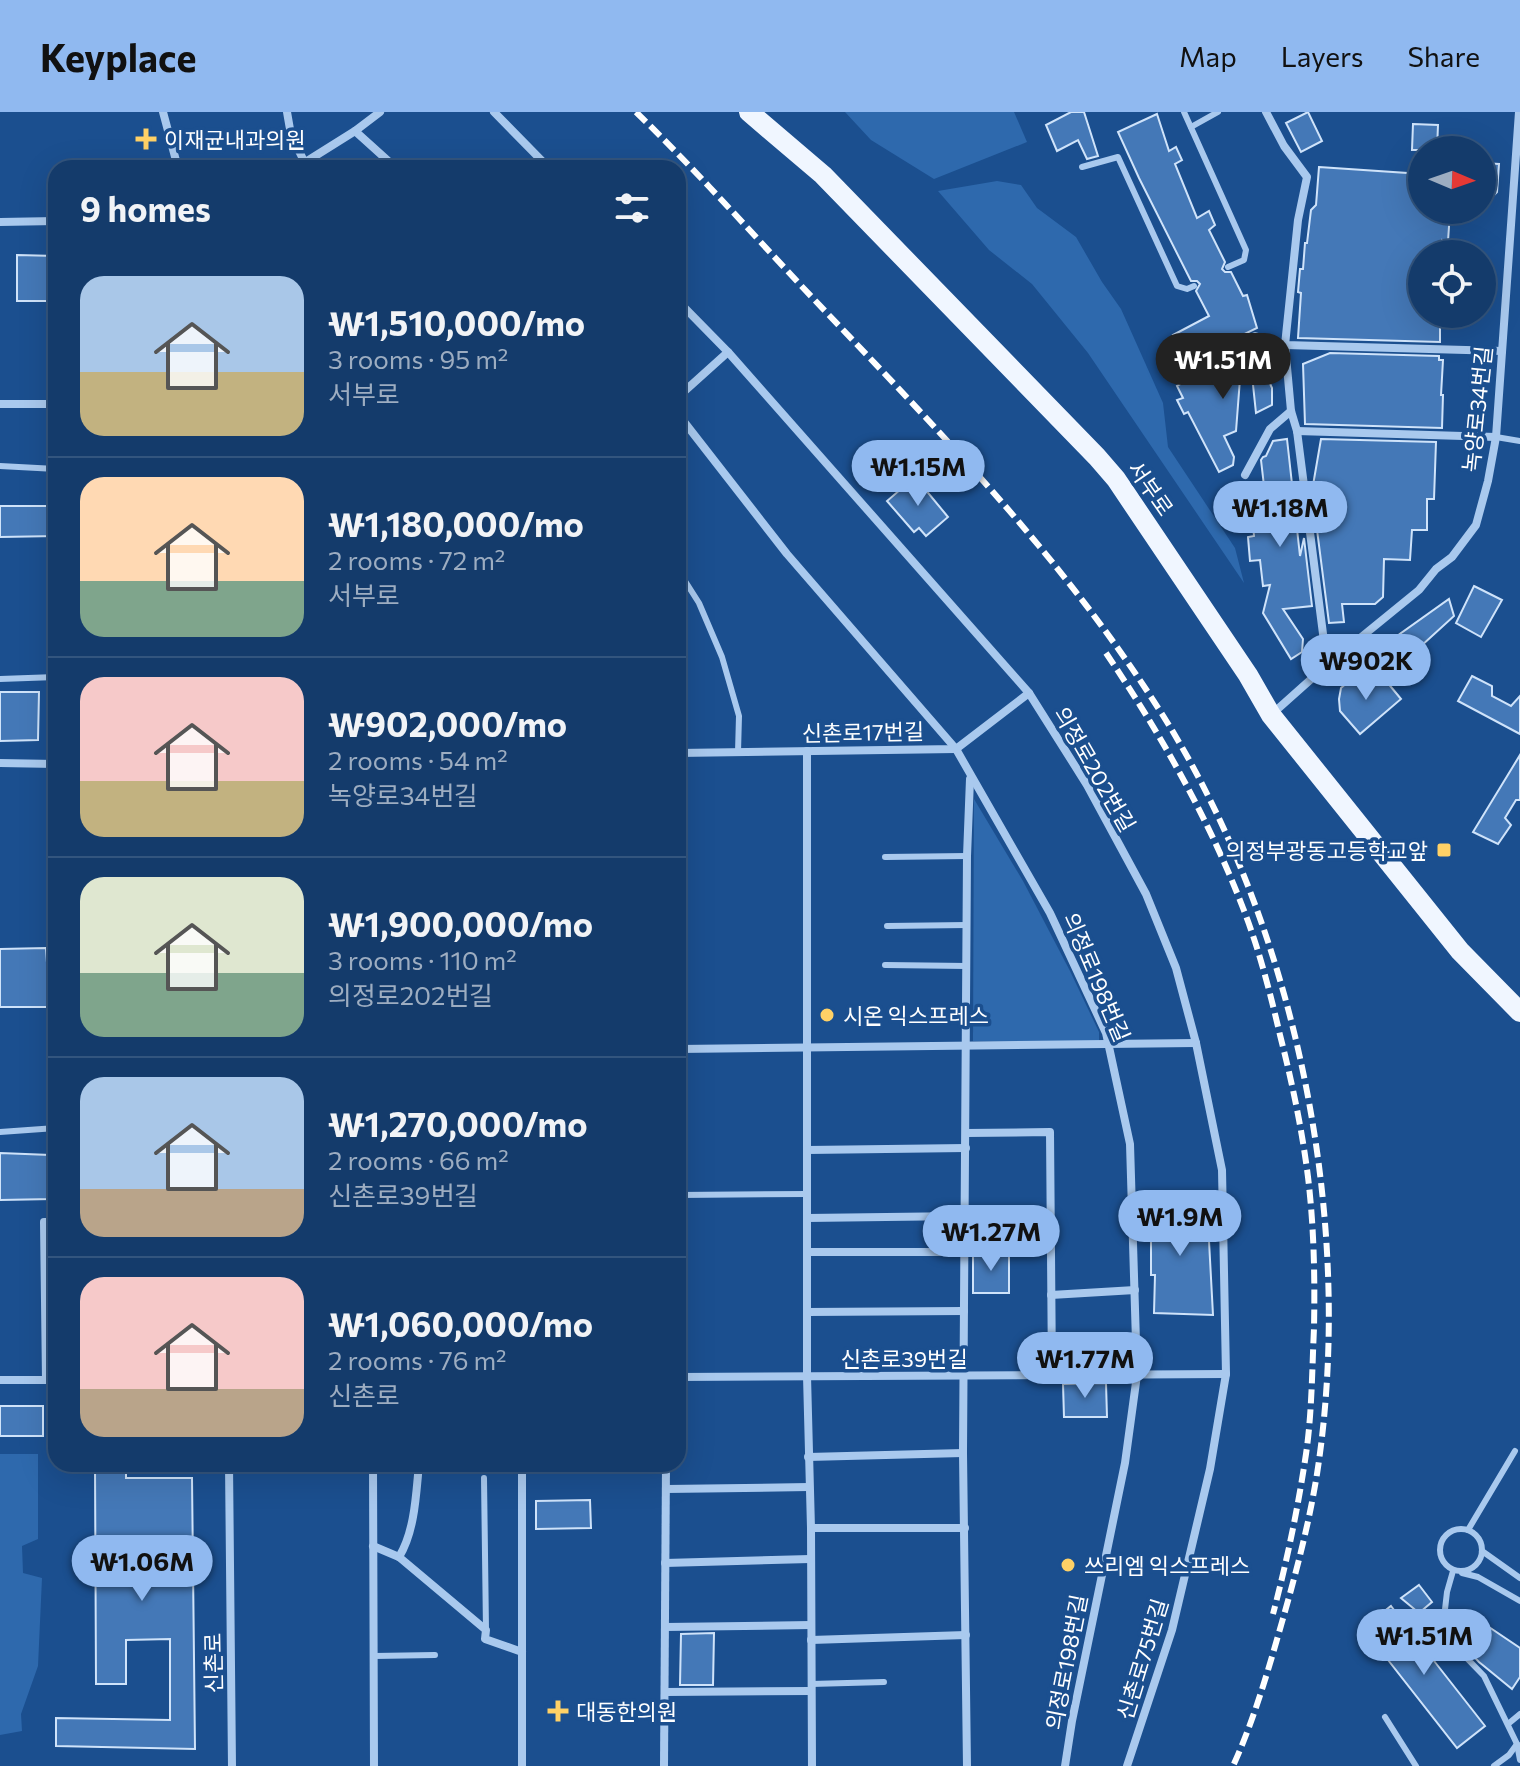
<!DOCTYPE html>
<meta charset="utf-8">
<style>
body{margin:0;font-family:Commissioner,"Noto Sans KR",sans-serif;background:#214673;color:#f1f3f6;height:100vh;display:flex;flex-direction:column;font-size:30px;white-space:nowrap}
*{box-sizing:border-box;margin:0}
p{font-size:26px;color:#9dadc1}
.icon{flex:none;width:44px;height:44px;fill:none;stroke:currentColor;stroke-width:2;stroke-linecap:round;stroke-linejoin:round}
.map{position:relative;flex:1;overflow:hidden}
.drawer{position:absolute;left:48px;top:48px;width:638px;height:1312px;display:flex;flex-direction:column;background:#143b6b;border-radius:24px;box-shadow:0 8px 32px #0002,0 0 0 2px #33557e}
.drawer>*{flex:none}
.needle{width:52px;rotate:92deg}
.fabs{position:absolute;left:1408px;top:24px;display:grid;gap:16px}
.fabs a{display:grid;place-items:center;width:88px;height:88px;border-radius:50%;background:#143b6b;box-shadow:0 8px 32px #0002,0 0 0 2px #33557e;font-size:40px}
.price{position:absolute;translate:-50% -68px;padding:0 18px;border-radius:28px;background:#90b9f0;color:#111;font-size:26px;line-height:52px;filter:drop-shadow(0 2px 4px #0008)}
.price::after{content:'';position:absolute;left:50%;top:48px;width:24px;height:18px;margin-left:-12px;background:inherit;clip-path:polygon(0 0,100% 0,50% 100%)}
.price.selected{background:#222;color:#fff}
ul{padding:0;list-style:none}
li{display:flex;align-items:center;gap:24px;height:200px;padding:0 32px}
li+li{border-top:2px solid #33557e}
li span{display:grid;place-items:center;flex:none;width:224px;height:160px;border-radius:24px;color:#555}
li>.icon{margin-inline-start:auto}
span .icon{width:96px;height:96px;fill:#fffc;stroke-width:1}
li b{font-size:34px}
h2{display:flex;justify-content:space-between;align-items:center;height:96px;padding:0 32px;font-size:34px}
header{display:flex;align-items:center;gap:48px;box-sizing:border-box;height:112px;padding:0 40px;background:#90b9f0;color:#111}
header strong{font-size:38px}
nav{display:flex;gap:44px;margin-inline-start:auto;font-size:28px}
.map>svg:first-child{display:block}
.green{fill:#2e69ad}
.building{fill:#4478b7;stroke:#cfe3fa;stroke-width:2}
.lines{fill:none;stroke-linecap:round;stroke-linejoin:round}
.lane{stroke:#a9c9ee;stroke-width:6}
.street{stroke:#a9c9ee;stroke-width:8}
.primary{stroke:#f0f6ff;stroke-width:20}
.rail{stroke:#fff;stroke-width:6;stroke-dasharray:14 6;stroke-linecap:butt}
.poi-dot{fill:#ffd166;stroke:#1b4f8f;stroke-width:3}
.labels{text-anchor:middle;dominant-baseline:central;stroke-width:7;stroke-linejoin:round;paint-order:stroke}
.poi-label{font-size:22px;fill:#fff;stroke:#1b4f8f;text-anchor:start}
.street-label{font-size:22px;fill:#fff;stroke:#1b4f8f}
</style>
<header>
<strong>Keyplace</strong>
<nav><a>Map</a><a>Layers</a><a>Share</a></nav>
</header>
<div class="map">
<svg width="1520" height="1654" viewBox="0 0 1520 1654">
<rect width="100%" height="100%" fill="#1b4f8f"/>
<!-- green -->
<g class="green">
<path d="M845,0H1014L1027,30L934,67L871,28Z"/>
<path d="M997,69L1021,73L1037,96L1076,125L1102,170L1121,197L1163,291L1168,335L1235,436L1244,471L1088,241L1032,172L989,138L938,79Z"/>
<path d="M974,687L1023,769L1070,859L1099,920V931L973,929Z"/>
<path d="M0,1342H38V1427L22,1434L23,1461L42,1466L38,1554L21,1602L22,1619L0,1623Z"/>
</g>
<!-- building -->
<g class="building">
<path d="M1071,0H1084L1098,44L1087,47L1078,28L1057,39L1046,13Z"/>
<path d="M1308,0L1322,29L1301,40L1286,11Z"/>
<path d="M1157,2L1169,39L1176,35L1182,48L1175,52L1197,106L1209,99L1215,113L1209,118L1225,150L1222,157L1225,160H1231L1243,184L1247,183L1257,216L1187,250L1173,223L1209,204L1196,179L1200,172L1197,169H1191L1139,66L1118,20Z"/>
<path d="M1413,12L1438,13L1437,38H1412Z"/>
<path d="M1482,51L1499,52L1497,80L1482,95Z"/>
<path d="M1319,55L1422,62V99L1450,100L1448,129L1442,128V142H1422V202H1440V230L1298,226L1301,181L1298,180L1300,157H1303L1305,131H1307L1311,98L1316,93Z"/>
<path d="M17,143L56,144V189H17Z"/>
<path d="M1256,232L1265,254H1262L1272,276V293L1256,301L1251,254H1241L1236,319L1224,324L1234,345L1233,353L1219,360L1188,300L1184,302L1177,288L1183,286L1177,274L1182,271L1181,269Z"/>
<path d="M1330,241L1439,244V248H1443L1441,283H1443L1442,316L1305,312L1303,252Z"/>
<path d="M1287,327L1300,444L1304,426L1312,494L1283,497L1303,527L1302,540L1291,547L1263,501L1270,473L1263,474L1260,448L1250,449L1248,425L1254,424L1250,381L1269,417L1261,348L1263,345L1266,344L1273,329Z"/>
<path d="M1321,327L1436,330L1434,387H1427V418H1412L1410,448L1384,447L1383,485L1375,492H1342L1344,510L1329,511L1312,379Z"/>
<path d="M915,365L948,405L926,424L919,416L914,420L887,389Z"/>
<path d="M0,394H56V424L0,425Z"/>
<path d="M1474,474L1502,488L1481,525L1456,511Z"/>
<path d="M1449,487L1454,504L1398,555L1387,542L1395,535L1390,529Z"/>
<path d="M1356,563L1368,576L1382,564L1401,587L1360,622L1340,599L1339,587L1341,576Z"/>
<path d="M1472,564L1492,574V584L1511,594L1520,584V622L1458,589Z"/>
<path d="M0,580H39L38,628L0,629Z"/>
<path d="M1520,643V688H1516L1505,706L1511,713L1498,732L1473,720Z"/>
<path d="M46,836L50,895H0V837Z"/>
<path d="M0,1041L50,1043L52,1087L0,1088Z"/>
<path d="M1148,1088L1193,1091L1196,1088L1207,1090L1206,1129H1209L1213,1203L1154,1201L1155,1163H1151V1120H1147Z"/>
<rect x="973" y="1141" width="36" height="40"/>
<path d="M1106,1271L1107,1305H1064L1063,1272Z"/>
<rect x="0" y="1294" width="43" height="30"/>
<path d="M95,1352H126V1366H192L195,1637L56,1634V1606L170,1608V1527L126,1528V1572H96Z"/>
<path d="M590,1388L591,1416L536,1417V1389Z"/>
<path d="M1419,1473L1432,1490L1419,1501L1401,1486Z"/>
<path d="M1391,1494L1485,1614L1457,1636L1363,1516Z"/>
<path d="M1480,1509L1520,1536V1565L1512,1577L1479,1550L1462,1532Z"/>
<path d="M714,1521L713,1573H680L681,1522Z"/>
</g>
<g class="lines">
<!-- lane -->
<g class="lane">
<path d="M1184,0L1246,138L1244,148L1228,155"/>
<path d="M1191,15L1218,0"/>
<path d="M1082,55L1118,45L1177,174L1187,177L1194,174"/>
<path d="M1496,325L1520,329"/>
<path d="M0,354L56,357"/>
<path d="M678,458L699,491L722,545L739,604L738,640"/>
<path d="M0,567L56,565"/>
<path d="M885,745L967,744"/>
<path d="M887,814L967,813"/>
<path d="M885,853L967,854"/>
<path d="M0,1020L56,1016"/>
<path d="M678,1083L807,1082"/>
<path d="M484,1366L486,1518"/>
<circle cx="1461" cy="1438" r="21"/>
<path d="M1468,1418L1515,1339"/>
<path d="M1482,1439L1520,1466"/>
<path d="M1453,1459L1447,1480L1444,1506L1454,1533L1484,1564L1517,1632L1520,1648"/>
<path d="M1462,1461L1478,1465L1520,1489"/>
<path d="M374,1544L435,1543"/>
<path d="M811,1572L884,1570"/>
<path d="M1385,1605L1416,1654"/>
<path d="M1508,1612L1520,1602"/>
<path d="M1494,1654L1509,1643L1517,1632"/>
</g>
<!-- street -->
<g class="street">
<path d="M163,0L178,56"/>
<path d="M287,0L291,23L305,51"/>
<path d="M494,0L549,56"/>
<path d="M1266,0L1284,34L1307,65L1298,108L1285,233L1291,299L1297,319L1327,553"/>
<path d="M355,19L396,56"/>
<path d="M296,56L355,19L380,0"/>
<path d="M0,110L56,109"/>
<path d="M678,189L728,240L1029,581L1087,673L1146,782L1176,856L1196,931L1222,1058L1226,1262L1210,1357L1172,1518L1127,1654"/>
<path d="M1173,265L1255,224L1285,233L1502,239"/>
<path d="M678,285L728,240"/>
<path d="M0,292H56"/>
<path d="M678,302L787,442L956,637L1050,801L1106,921L1130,1032L1137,1263L1125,1351L1072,1609L1065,1654"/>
<path d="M1297,319L1496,325"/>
<path d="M1245,363L1270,317L1291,299"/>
<path d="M1272,602L1327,553L1419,478L1436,457L1452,445L1476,413L1488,369L1496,325L1519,0"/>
<path d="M807,639V1264L811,1416L812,1654"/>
<path d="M678,641L956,637L1029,581"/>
<path d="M0,651L56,652"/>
<path d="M678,937L1196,931"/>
<path d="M966,1021L1050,1020L1052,1263"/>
<path d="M807,1038L966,1036"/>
<path d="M807,1106L965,1104"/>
<path d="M807,1140H965"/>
<path d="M1051,1183L1135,1178"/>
<path d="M807,1200L964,1199"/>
<path d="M678,1265L1226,1262"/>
<path d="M0,1268H56"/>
<path d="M46,1268L44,1110H56"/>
<path d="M808,1345L963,1341"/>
<path d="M229,1352L232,1654"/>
<path d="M373,1352L374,1654"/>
<path d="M666,1377L809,1375"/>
<path d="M811,1416H965"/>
<path d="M373,1434L399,1445L486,1518L485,1527L522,1540"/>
<path d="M399,1445C415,1419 416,1382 419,1352"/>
<path d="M665,1451L810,1447"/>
<path d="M665,1515L811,1513"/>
<path d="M811,1528L966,1523"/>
<path d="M665,1580L811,1579"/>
<path d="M522,1654V1352"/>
<path d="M664,1654L666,1352"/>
<path d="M967,1654L963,1341L967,744L970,667"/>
</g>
<!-- primary -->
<path class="primary" d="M749,0L823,63L1097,345L1116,367L1248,563L1271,603L1460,839L1520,900"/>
<!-- rail -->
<g class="rail">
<path d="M636,0C702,64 763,134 826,200C947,327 1068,453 1162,602C1297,816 1356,1111 1317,1362C1309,1412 1296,1461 1282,1510C1268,1559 1254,1608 1233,1654"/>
<path d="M1106,541C1160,621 1208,705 1243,796C1259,837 1270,880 1280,923C1292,970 1302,1017 1308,1065C1314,1115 1315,1165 1314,1216C1312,1258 1312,1301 1306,1342C1298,1396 1287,1449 1273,1502"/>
</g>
</g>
<!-- markers -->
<g class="poi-dot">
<path d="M142 15h8v8h8v8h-8v8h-8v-8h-8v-8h8z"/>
<rect x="1436" y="730" width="16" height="16" rx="4"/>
<circle cx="827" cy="903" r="8"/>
<circle cx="1068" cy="1453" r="8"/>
<path d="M554 1587h8v8h8v8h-8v8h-8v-8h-8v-8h8z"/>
</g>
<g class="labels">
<!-- poi labels -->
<g class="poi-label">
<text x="164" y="27">이재균내과의원</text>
<text x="1428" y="738" text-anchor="end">의정부광동고등학교앞</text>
<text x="843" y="903">시온 익스프레스</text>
<text x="1084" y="1453">쓰리엠 익스프레스</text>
<text x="576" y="1599">대동한의원</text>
</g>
<!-- street labels -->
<g class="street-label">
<text transform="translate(1477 297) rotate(-84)">녹양로34번길</text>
<text transform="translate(1151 376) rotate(55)">서부로</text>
<text transform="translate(863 620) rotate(-1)">신촌로17번길</text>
<text transform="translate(1095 657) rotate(60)">의정로202번길</text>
<text transform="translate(1097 865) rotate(67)">의정로198번길</text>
<text x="904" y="1246">신촌로39번길</text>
<text transform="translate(1142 1547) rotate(-73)">신촌로75번길</text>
<text transform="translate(1066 1550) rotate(-79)">의정로198번길</text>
<text transform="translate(213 1551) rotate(-91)">신촌로</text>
</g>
</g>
</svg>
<div class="fabs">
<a><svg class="needle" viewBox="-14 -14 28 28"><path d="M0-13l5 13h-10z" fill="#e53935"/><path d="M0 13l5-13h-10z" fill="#9dadc1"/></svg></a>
<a><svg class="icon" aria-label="locate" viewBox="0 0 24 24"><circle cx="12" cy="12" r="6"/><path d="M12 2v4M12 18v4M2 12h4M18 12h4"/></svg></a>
</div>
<b class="price selected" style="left:1223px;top:289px">₩1.51M</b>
<b class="price" style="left:918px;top:396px">₩1.15M</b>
<b class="price" style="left:1280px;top:437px">₩1.18M</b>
<b class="price" style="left:1366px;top:590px">₩902K</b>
<b class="price" style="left:1180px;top:1146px">₩1.9M</b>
<b class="price" style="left:991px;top:1161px">₩1.27M</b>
<b class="price" style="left:1085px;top:1288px">₩1.77M</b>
<b class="price" style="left:142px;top:1491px">₩1.06M</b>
<b class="price" style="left:1424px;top:1565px">₩1.51M</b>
<section class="drawer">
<h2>9 homes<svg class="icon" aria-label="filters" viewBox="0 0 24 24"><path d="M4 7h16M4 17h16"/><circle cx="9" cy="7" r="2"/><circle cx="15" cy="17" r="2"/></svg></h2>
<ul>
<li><span style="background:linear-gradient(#a9c7e8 60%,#c2b280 0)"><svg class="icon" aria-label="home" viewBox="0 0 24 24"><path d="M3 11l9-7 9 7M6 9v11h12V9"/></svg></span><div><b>₩1,510,000/mo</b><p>3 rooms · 95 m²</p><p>서부로</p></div></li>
<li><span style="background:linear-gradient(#ffd9b3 65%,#7fa58c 0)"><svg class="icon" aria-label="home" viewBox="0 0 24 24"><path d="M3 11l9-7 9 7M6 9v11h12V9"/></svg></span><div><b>₩1,180,000/mo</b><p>2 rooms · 72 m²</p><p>서부로</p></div></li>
<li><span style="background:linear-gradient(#f6c9c9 65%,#c2b280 0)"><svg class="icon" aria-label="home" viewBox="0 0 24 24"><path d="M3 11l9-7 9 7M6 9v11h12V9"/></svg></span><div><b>₩902,000/mo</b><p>2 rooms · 54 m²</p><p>녹양로34번길</p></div></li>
<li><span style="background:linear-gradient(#dfe7d0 60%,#7fa58c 0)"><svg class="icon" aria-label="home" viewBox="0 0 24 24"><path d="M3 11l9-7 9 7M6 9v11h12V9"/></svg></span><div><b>₩1,900,000/mo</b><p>3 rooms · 110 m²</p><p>의정로202번길</p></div></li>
<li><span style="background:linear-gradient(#a9c7e8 70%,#b9a48a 0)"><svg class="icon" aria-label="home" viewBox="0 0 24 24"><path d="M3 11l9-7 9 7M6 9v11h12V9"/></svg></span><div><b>₩1,270,000/mo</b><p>2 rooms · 66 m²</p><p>신촌로39번길</p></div></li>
<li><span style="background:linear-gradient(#f6c9c9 70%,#b9a48a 0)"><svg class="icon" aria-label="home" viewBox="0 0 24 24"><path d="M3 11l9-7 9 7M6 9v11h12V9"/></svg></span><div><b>₩1,060,000/mo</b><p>2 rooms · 76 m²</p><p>신촌로</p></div></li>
</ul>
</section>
</div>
